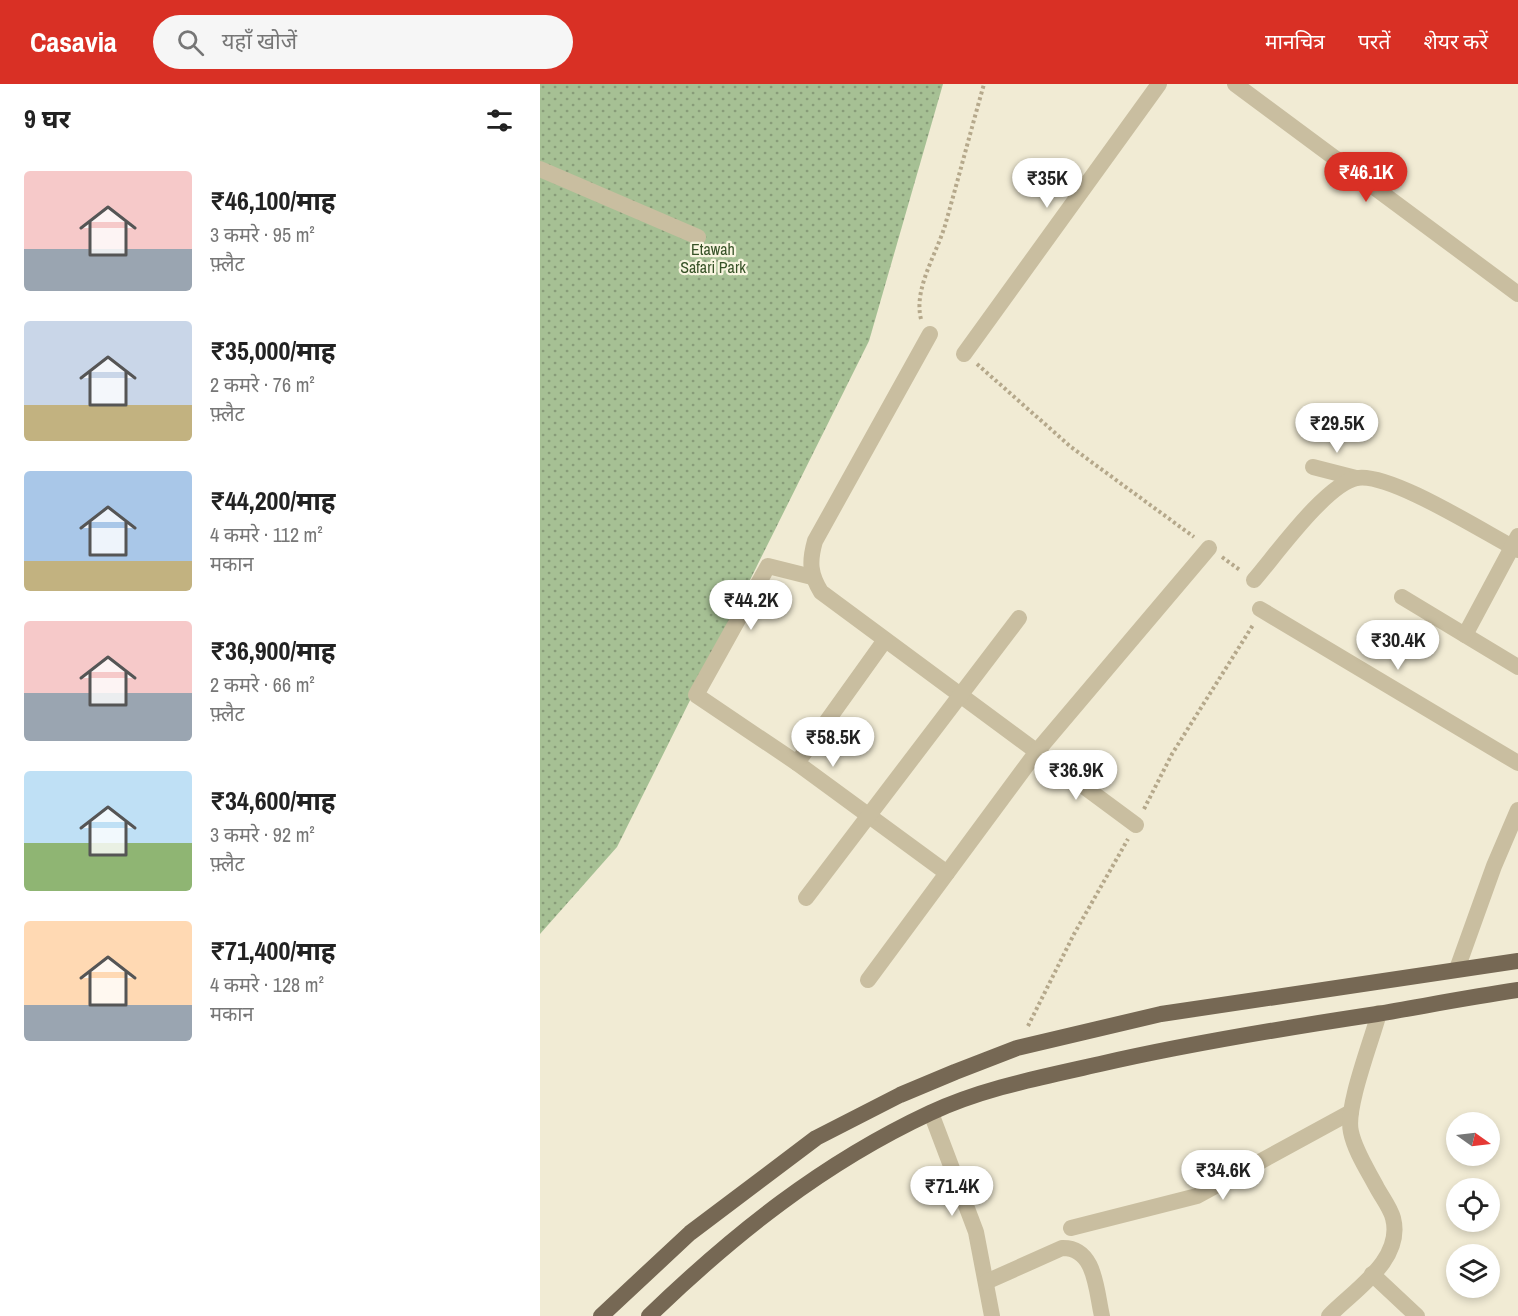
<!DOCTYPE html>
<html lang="hi">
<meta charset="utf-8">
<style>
body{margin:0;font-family:"Archivo Narrow","Noto Sans Devanagari",sans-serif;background:#f6f6f6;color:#222;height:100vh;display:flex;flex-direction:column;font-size:22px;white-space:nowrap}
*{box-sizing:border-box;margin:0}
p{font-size:20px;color:#767676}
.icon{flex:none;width:33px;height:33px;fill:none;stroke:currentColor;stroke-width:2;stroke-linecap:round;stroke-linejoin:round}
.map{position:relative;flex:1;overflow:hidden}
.panel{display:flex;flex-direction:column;background:#fff;width:540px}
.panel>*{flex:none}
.needle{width:39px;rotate:104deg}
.buttons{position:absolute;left:906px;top:1028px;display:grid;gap:12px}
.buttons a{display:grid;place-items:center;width:54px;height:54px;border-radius:50%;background:#fff;box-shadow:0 3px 9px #0003;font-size:30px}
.price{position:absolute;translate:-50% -51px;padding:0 14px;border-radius:21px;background:#fff;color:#222;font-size:20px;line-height:39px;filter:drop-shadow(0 2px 3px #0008)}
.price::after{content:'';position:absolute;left:50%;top:36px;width:18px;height:14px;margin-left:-9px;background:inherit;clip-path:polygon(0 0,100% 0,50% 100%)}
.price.selected{background:#d93025;color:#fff}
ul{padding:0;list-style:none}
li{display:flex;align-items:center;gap:18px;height:150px;padding:0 24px}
li span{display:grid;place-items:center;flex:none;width:168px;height:120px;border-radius:6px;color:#555}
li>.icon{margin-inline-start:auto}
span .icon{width:72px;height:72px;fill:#fffc;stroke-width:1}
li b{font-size:26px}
h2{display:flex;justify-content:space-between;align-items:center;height:72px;padding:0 24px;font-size:26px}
header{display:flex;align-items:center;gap:36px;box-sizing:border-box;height:84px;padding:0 30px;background:#d93025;color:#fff}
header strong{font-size:28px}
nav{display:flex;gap:33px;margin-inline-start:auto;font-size:21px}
.search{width:420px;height:54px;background:#f6f6f6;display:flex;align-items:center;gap:15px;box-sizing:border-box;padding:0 21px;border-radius:33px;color:#767676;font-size:22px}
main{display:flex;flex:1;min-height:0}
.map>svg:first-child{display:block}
.grass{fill:url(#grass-dots)}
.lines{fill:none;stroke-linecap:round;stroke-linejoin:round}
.path{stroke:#b5a88b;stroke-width:4;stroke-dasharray:3 3;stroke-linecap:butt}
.minor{stroke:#c9bea0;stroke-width:16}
.primary{stroke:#766854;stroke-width:16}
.labels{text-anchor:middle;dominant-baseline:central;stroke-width:4.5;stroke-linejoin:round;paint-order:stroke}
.park-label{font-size:16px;fill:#375227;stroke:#f9f5e0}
</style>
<header>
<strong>Casavia</strong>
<div class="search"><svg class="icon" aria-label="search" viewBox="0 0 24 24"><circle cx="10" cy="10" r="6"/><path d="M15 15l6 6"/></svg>यहाँ खोजें</div>
<nav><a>मानचित्र</a><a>परतें</a><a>शेयर करें</a></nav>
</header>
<main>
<section class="panel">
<h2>9 घर<svg class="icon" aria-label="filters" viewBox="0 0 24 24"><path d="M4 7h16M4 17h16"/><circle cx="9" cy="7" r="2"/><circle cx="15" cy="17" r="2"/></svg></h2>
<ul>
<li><span style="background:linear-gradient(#f6c9c9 65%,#9aa5b1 0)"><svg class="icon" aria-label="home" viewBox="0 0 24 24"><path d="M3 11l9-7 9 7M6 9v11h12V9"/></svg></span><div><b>₹46,100/माह</b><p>3 कमरे · 95 m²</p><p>फ़्लैट</p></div></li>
<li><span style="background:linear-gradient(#c9d6e8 70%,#c2b280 0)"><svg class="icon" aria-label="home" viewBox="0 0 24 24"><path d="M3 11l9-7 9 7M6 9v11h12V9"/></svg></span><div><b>₹35,000/माह</b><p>2 कमरे · 76 m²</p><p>फ़्लैट</p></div></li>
<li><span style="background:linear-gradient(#a9c7e8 75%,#c2b280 0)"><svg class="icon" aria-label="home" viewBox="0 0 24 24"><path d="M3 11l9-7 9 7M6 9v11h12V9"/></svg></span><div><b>₹44,200/माह</b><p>4 कमरे · 112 m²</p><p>मकान</p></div></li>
<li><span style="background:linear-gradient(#f6c9c9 60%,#9aa5b1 0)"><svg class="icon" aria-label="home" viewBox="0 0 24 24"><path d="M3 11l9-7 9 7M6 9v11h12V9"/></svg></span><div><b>₹36,900/माह</b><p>2 कमरे · 66 m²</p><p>फ़्लैट</p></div></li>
<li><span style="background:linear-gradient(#bfe0f5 60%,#8fb573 0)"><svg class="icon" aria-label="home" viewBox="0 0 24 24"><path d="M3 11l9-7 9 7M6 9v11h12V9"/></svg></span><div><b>₹34,600/माह</b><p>3 कमरे · 92 m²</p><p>फ़्लैट</p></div></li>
<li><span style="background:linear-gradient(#ffd9b3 70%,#9aa5b1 0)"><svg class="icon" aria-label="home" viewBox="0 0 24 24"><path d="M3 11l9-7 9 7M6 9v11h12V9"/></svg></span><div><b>₹71,400/माह</b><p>4 कमरे · 128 m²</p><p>मकान</p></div></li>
</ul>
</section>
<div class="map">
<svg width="978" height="1232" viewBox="0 0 978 1232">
<defs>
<pattern id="grass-dots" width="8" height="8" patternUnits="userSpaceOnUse" patternTransform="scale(1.5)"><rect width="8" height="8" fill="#a6c094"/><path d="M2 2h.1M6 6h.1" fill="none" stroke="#889c79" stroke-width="1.8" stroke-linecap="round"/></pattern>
</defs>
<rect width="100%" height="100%" fill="#f1ebd4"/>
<!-- grass -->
<path class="grass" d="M0,0H403L329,257L77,763L0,850Z"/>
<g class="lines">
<!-- path -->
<g class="path">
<path d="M381,235C373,204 398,168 406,138C419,92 431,46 444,0"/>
<path d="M437,280L531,363L654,453"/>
<path d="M682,473L700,486"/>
<path d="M604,725L632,670L713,541"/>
<path d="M488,942L534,850L588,755"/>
</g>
<!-- minor -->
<g class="minor">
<path d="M695,0L978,210"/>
<path d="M0,85L158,153"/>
<path d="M390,250L275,457C269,478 270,490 281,508L596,741"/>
<path d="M424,270L619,0"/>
<path d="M773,383L816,394"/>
<path d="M272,493L228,482L156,611L257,679L407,789"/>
<path d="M714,496C735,472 786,400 817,394C850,388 945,449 978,466"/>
<path d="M862,513L978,583"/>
<path d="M720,525L978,679"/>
<path d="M925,551L978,452"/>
<path d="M257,679L345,556"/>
<path d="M266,814L479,534"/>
<path d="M917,885L954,782L978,726"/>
<path d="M328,896L498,666L669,464"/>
<path d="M391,1029L436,1148L452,1232"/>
<path d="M531,1144L657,1112L811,1028"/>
<path d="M832,1190L877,1232"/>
<path d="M446,1198L522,1164C556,1163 556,1207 562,1232"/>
<path d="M789,1232C814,1206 864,1176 853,1134C850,1123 841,1112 836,1102C827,1085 815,1067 811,1048C805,1024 832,956 839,929"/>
</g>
<!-- primary -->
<g class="primary">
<path d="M61,1232L150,1149L276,1054L360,1011L415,988L477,964L621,930L978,877"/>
<path d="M109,1232C194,1150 283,1079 390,1029C443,1004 503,993 560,980C651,959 744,944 837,930C884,922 931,913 978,906"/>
</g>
</g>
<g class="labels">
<!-- park labels -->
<g class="park-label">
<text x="173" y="165">Etawah<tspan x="173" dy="18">Safari Park</tspan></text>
</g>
</g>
</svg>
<div class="buttons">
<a><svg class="needle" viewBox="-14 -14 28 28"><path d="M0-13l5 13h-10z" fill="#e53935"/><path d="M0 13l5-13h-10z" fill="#767676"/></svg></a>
<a><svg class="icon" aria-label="locate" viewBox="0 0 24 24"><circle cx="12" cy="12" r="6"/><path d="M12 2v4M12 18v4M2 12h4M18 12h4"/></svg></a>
<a><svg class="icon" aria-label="layers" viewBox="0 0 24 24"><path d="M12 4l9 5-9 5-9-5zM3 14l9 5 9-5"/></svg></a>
</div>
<b class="price selected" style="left:826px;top:119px">₹46.1K</b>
<b class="price" style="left:507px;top:125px">₹35K</b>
<b class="price" style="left:797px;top:370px">₹29.5K</b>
<b class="price" style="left:211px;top:547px">₹44.2K</b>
<b class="price" style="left:858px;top:587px">₹30.4K</b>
<b class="price" style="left:293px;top:684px">₹58.5K</b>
<b class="price" style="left:536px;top:717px">₹36.9K</b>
<b class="price" style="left:683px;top:1117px">₹34.6K</b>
<b class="price" style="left:412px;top:1133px">₹71.4K</b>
</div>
</main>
